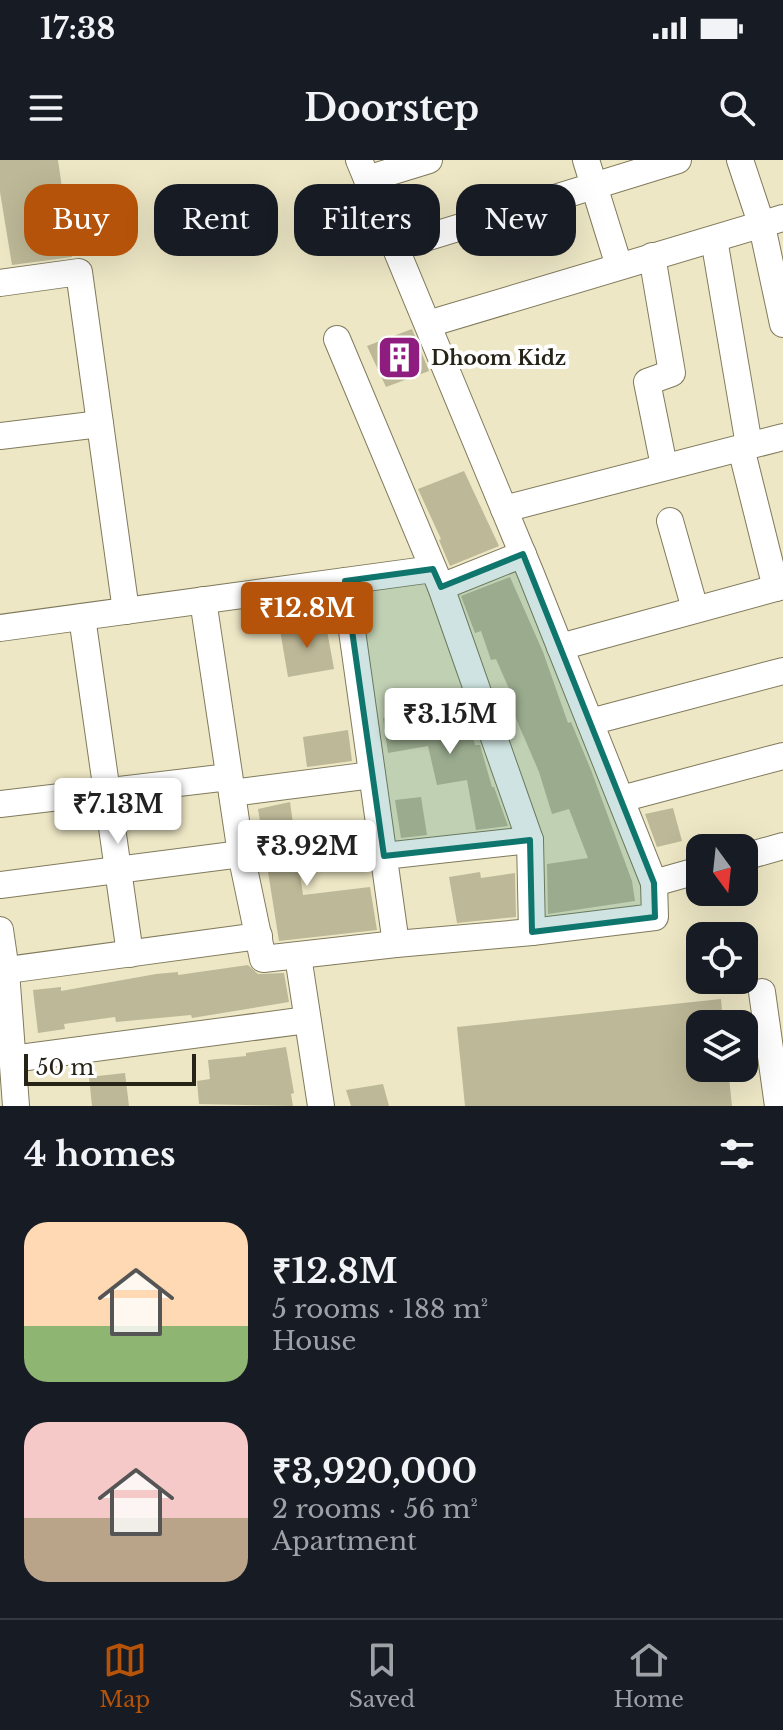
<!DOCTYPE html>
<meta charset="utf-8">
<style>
body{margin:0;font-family:"Libre Baskerville",serif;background:#242831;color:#f1f3f6;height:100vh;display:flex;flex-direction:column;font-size:30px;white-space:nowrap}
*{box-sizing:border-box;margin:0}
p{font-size:26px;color:#9ea1a6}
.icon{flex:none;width:44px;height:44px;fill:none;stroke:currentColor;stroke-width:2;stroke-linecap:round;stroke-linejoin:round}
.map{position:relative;height:946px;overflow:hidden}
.side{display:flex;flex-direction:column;background:#171b24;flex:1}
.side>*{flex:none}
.hud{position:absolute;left:24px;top:24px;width:736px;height:72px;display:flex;gap:16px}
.needle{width:52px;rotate:165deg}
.fabs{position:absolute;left:686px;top:674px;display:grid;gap:16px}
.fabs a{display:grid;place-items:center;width:72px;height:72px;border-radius:16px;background:#171b24;box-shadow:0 8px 32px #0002;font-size:40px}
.scale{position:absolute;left:24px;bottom:20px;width:172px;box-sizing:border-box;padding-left:8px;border:4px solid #262417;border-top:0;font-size:22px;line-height:28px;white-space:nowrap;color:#262417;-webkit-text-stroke:6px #fff;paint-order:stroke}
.price{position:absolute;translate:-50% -68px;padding:0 18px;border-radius:8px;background:#fff;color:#222;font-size:26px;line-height:52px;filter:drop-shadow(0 2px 4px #0008)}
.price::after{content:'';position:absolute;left:50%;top:48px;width:24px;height:18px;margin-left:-12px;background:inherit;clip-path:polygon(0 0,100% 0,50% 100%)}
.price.active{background:#b45309;color:#fff}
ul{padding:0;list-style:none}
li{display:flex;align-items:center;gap:24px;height:200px;padding:0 24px}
li span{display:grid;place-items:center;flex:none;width:224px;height:160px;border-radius:24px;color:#555}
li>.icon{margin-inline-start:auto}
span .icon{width:96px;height:96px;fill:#fffc;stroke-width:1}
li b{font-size:34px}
h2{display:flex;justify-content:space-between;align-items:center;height:96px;padding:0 24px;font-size:34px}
.pill{padding:0 28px;border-radius:24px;background:#171b24;box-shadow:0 8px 32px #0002;font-size:28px;line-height:72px}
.pill.active{background:#b45309;color:#fff}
.status{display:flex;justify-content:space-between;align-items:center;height:56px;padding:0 40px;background:#171b24;direction:ltr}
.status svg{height:22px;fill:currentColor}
header{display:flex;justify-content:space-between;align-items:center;height:104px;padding:0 24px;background:#171b24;font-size:36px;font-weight:700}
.menu{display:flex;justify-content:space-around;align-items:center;height:112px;border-top:2px solid #363941;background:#171b24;font-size:22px;color:#9ea1a6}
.menu a{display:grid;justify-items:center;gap:4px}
.menu .active{color:#b45309}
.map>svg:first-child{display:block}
.building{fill:#bdb897}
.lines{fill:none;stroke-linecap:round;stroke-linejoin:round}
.minor-casing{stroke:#807a5c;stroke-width:28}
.minor{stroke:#fff;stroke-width:26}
.marked{fill:#0f766e;fill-opacity:0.2;stroke:#0f766e;stroke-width:6;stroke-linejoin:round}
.labels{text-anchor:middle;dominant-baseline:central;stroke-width:8;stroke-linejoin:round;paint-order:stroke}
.poi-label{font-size:20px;font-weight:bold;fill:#262417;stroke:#fff;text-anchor:start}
</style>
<div class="status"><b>17:38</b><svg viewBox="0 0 49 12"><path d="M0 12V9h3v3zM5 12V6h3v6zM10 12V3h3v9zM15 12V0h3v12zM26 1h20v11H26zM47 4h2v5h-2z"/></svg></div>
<header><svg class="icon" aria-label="menu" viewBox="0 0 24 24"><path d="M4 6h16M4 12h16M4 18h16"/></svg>Doorstep<svg class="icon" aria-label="search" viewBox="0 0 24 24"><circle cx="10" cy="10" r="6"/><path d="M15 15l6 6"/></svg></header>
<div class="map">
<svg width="783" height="946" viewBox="0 0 783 946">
<rect width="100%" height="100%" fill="#ede7c5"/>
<!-- building -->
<g class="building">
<path d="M0,0H58L72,97L12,105L0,32Z"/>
<path d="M412,169L429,211L386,227L367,186Z"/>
<path d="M464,311L499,386L450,406L439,380L441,379L418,329Z"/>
<path d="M510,417L543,492L568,563L571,562L591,610L632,721L635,741L548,754L547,704L588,698L569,649L552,654L539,612L505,533L510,531L496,499L491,500L481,471L475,473L461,436Z"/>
<path d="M326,465L334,509L288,517L280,470Z"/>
<path d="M465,544L475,585H480L492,627H494L508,666L476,670L467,620L437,625L428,586L388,593L383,558Z"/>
<path d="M348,570L352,601L307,607L303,577Z"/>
<path d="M421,637L427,675L401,678L395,640Z"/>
<path d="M290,642L303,735L370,727L377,770L279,781L258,649Z"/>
<path d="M673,648L682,681L657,687L645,654Z"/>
<path d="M480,712L481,718L515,713L516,757L457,763L449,717Z"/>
<path d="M248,805L258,814L284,813L289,842L192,858L191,855L116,862L115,857L64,864L65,869L38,873L33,830L61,827V831L156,814L178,812V815Z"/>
<path d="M721,839L723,864H700V908H728L732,946H465L457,867Z"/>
<path d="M286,887L294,933L291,934L293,946L199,944L197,921L210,919L208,900L246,896V893Z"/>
<path d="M125,913L129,946H92L89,917Z"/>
<path d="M383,924L389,946H351L346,930Z"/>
</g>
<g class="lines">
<defs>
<g id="minor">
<path d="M586,0L619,106"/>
<path d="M740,0L762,66L783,164"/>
<path d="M367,19L429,0"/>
<path d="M714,79L749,285"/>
<path d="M396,87L678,0"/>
<path d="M652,96L672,213L647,222L664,306"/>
<path d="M0,123L79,112L126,451"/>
<path d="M428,164L783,58"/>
<path d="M337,179L441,427L530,680L532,772"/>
<path d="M0,276L100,264"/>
<path d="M741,288L776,428"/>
<path d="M504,349L783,277"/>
<path d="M670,361L695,449"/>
<path d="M345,421L396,784L532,772L655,757L654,723L531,414L359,0"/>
<path d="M441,427L523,394"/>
<path d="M203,440L241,694L263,799L396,784"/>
<path d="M82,457L130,794"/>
<path d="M0,468L433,409"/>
<path d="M560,487L783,426"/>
<path d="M590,562L783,511"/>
<path d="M232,633L372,615"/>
<path d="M621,639L783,596"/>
<path d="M0,644L229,617"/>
<path d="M384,696L530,680"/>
<path d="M744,697L783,686"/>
<path d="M654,723L700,710"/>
<path d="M0,725L241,694"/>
<path d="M0,770L6,811L16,946"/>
<path d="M298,796L321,946"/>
<path d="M0,811L259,776"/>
<path d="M762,832L778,946"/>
<path d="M12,899L307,860"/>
</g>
</defs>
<!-- minor casing -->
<use href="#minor" class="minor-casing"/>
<!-- minor -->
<use href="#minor" class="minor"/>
</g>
<!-- marked area -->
<path class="marked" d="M523,394L654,723L655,757L532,772L530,680L384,696L345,421L433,409L441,427Z"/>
<!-- icons -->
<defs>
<symbol id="building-square" viewBox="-11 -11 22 22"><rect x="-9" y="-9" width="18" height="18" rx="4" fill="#8e1d7f" stroke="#fff"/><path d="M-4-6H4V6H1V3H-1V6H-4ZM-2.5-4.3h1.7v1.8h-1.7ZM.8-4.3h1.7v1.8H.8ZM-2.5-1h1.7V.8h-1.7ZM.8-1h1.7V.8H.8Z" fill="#fff"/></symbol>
</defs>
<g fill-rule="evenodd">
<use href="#building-square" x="374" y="172" width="51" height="51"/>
</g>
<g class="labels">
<!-- poi labels -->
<g class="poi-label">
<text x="431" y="198">Dhoom Kidz</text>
</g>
</g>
</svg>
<div class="fabs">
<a><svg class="needle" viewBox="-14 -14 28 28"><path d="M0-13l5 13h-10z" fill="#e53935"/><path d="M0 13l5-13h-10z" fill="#9ea1a6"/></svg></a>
<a><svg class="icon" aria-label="locate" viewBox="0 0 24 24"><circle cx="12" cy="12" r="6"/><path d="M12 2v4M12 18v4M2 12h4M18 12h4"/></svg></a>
<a><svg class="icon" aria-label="layers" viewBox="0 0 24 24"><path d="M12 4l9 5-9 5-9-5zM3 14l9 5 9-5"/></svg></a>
</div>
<div class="scale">50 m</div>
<b class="price active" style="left:307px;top:490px">₹12.8M</b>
<b class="price" style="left:450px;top:596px">₹3.15M</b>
<b class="price" style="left:118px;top:686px">₹7.13M</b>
<b class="price" style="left:307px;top:728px">₹3.92M</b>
<div class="hud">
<a class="pill active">Buy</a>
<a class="pill">Rent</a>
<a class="pill">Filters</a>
<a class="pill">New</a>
</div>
</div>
<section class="side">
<h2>4 homes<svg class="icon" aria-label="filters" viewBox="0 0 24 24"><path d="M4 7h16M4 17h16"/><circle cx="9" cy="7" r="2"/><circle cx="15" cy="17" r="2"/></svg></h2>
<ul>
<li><span style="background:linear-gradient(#ffd9b3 65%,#8fb573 0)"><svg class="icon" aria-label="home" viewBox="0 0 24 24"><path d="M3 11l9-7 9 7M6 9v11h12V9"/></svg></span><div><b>₹12.8M</b><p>5 rooms · 188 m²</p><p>House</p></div></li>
<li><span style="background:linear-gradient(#f6c9c9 60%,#b9a48a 0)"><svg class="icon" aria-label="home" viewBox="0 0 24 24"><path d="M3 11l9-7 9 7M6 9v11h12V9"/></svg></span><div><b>₹3,920,000</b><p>2 rooms · 56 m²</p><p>Apartment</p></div></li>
</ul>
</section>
<nav class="menu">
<a class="active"><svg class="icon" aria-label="map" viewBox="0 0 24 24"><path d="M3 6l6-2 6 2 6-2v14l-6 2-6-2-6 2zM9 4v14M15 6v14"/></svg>Map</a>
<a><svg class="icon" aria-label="saved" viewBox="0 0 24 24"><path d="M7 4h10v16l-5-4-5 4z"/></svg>Saved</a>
<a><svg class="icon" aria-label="home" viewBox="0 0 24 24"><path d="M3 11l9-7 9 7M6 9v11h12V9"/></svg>Home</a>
</nav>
